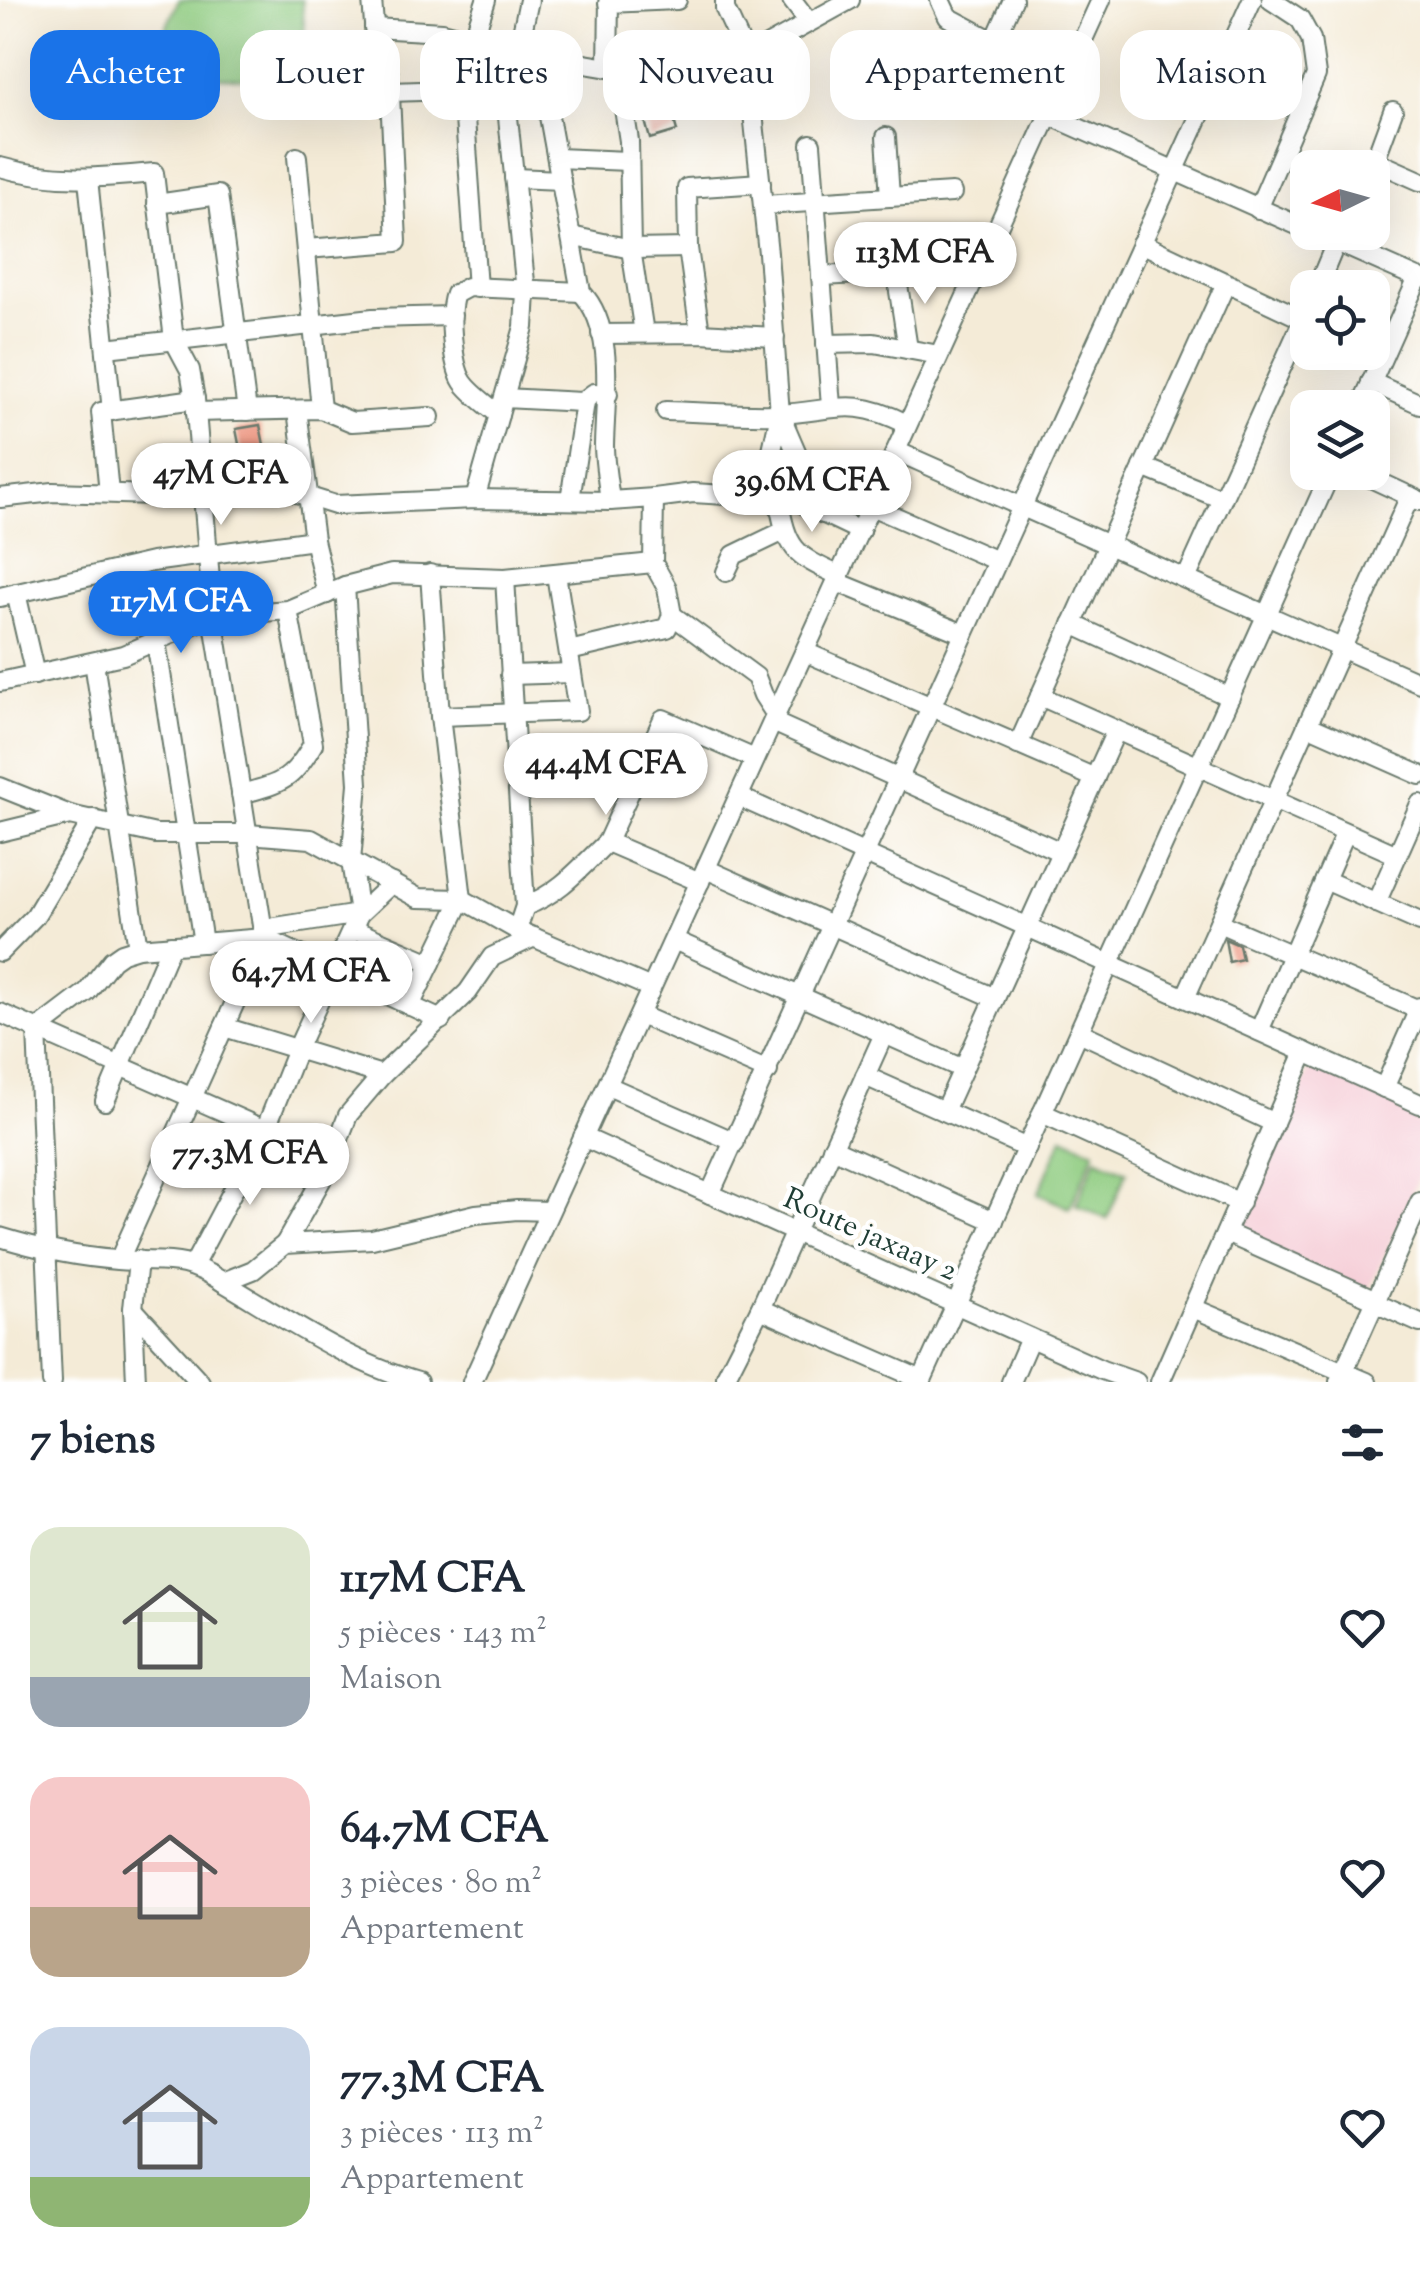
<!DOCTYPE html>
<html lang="fr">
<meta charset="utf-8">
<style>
body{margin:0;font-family:"Sorts Mill Goudy",serif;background:#f6f6f7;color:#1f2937;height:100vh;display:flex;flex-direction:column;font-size:38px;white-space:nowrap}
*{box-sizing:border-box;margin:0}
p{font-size:32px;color:#747a83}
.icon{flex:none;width:55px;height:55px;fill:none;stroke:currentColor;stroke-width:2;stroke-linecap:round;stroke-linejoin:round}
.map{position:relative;height:1382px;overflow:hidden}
.panel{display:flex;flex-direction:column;background:#fff;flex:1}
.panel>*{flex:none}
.banner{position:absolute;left:30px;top:30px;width:1360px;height:90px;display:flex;gap:20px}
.needle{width:65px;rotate:265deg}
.buttons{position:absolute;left:1290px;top:150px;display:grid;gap:20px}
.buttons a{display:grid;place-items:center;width:100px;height:100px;border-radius:20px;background:#fff;box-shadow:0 10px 40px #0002;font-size:50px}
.price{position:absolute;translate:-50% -85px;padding:0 22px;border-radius:35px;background:#fff;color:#222;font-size:32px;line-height:65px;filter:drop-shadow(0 2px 5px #0008)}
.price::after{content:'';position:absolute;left:50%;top:60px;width:30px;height:22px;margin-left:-15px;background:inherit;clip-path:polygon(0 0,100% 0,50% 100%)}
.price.on{background:#1a73e8;color:#fff}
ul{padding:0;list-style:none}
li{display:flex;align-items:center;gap:30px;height:250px;padding:0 30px}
li span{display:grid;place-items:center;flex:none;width:280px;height:200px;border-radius:30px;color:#555}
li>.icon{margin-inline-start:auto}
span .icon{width:120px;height:120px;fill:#fffc;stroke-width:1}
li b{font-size:42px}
h2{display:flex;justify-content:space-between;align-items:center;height:120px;padding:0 30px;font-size:42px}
.tag{padding:0 35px;border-radius:30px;background:#fff;box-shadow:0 10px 40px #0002;font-size:35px;line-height:90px}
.tag.on{background:#1a73e8;color:#fff}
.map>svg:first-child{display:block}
.built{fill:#f6cfd8}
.green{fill:#90cc81;stroke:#58845a;stroke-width:2.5}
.building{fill:#ed9a85}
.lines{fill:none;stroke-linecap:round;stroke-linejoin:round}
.minor-casing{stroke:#6a7a6d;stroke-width:22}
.minor{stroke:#fff;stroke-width:18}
.labels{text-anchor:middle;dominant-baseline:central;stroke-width:9;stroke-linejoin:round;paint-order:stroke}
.street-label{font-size:30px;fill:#1f3d34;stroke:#fff}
</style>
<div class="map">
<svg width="1420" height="1382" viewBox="0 0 1420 1382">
<rect width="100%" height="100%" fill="#fff"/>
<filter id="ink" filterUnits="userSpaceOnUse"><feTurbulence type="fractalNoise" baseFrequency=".01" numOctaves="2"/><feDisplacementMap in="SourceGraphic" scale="20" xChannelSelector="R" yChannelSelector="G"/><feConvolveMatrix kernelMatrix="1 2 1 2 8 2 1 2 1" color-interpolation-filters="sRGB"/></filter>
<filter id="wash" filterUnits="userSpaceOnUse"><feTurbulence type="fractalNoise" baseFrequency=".0048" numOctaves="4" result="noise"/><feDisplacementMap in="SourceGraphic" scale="40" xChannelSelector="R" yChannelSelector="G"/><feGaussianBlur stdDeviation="2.25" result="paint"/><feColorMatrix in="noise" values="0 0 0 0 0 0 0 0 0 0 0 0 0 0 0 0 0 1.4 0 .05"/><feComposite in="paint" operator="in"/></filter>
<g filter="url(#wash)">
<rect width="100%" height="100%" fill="#f4ebd7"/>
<!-- built -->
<path class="built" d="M1313,1060L1420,1108V1175L1368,1293L1236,1234Z"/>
<!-- green -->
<g class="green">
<path d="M179,0H302L307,70L297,80L207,77L146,71Z"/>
<path d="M1063,1137L1095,1151L1070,1208L1038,1194Z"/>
<path d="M1096,1158L1127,1172L1107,1219L1076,1205Z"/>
</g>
<g id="blocks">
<!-- building -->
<g class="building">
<path d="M666,92L677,131L650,139L639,99Z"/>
<path d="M260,425L267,460L243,464L236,429Z"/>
<path d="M1225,939L1239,945L1242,959L1229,962Z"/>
</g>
</g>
</g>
<g filter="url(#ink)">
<use href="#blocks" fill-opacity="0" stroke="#6a7a6d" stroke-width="2.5"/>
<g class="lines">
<defs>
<g id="minor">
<path d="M372,0L378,73"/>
<path d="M725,0V9L747,57L768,253L780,414L762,495"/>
<path d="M792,0L808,21"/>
<path d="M940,0L948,17L993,41"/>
<path d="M1013,0L983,67L988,71L1059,93"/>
<path d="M608,3L677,0"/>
<path d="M374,28L442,32L538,56L626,71L747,57L850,0"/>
<path d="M473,40L486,0"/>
<path d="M518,51L529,0"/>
<path d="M538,56L581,292C616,328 605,399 604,445C604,463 608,483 610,501"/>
<path d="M608,68L609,0"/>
<path d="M618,70L629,141L631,249L644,333"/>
<path d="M302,74H389L397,242L306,249"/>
<path d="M463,90L477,288"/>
<path d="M390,92L544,87"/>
<path d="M1049,115L1308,230"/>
<path d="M886,137L890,197"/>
<path d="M811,144L831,406"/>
<path d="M297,157L321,409"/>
<path d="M557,158L628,161"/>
<path d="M1375,161L1420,181"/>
<path d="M0,167C52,182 101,178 154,173L174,340L190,370L195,399L213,616L264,938L119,1260"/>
<path d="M1372,168L1393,111"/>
<path d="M514,178L561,180"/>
<path d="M88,179L112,411"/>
<path d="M157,204L218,195L247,411"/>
<path d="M764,205L952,193"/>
<path d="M1258,209L1316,75L1311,39L1300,19L1271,0"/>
<path d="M1314,232L1420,279"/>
<path d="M571,236L631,249L688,248"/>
<path d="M1141,243L1303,319"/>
<path d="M896,272L908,349"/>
<path d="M821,276L979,268"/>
<path d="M1317,288L1340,233"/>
<path d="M700,333L688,248L687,188L761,183"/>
<path d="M601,334L700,333L775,337"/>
<path d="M826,344L874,343L939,355"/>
<path d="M106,348L373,318L452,316"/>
<path d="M1371,382L1420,404"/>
<path d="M504,398L582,402L594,393L608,394"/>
<path d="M1360,408L1418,278"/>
<path d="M297,410L314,540L327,594"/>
<path d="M666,411C703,412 740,415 777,414C834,412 849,395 907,424"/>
<path d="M196,412L321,409L352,422L430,417"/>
<path d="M780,414L823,514"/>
<path d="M499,415C488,405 471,394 463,382C452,365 448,311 455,294L468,287L581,292"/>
<path d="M896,451L1420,683"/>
<path d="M1143,467L1222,499"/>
<path d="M1358,472L1420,501"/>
<path d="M109,493L101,412L195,399"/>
<path d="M778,497C787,549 793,555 840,576"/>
<path d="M0,498L53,492L187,496L235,484L271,485L335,505L475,499L610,501L654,498L653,563L667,588L672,615L756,677L763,695L776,715"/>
<path d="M654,498L693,493L793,499L860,531"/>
<path d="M475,499L524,327L526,292L505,88"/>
<path d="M570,500L585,402"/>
<path d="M871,506L997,561"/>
<path d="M726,572L734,555L784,531"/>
<path d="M505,578L525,906L517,930"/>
<path d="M1186,579L1308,309"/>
<path d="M837,582L964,634"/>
<path d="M16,593L35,675"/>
<path d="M0,597L152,562L314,540"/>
<path d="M1072,624L1230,697"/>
<path d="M156,641L203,943"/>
<path d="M569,651L667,628L672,615"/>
<path d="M805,652L1095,778"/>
<path d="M94,662L138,948"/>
<path d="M510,675L572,673"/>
<path d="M0,682L123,655L213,616L288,610L345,586L392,574L505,578L653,563"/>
<path d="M1040,696L1397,855"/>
<path d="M440,716L578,711L556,574"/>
<path d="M773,722L1061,852"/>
<path d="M1307,725L1420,775"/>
<path d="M1018,745L1226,283"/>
<path d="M0,787L70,815"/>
<path d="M241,794C282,783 292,781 313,744L288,610"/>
<path d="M739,797L1420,1104"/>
<path d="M0,832L70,815L156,834H248L311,839L418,898L462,899L517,930L651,988"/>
<path d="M607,842L663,719L755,759"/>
<path d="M706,869L995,998"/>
<path d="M1325,880L1420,922"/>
<path d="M1376,903L1420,804"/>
<path d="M525,906C559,894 582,866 607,842L700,882"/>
<path d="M1219,923L1419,1010"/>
<path d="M263,929L359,914L392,883"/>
<path d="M352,929L431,963"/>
<path d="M674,940L963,1069"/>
<path d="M0,952L35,916L93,819"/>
<path d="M1185,998L1410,496"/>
<path d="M410,1006L462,899L440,716L430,574"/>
<path d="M0,1013L265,1130"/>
<path d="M640,1015L768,1071"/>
<path d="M224,1027L382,1075"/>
<path d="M1259,1031L1345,834"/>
<path d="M1079,1032L1274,1123"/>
<path d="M865,1076L1027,1148"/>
<path d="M608,1086L735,1142"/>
<path d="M1384,1088L1420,1007"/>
<path d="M105,1101L171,945"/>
<path d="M944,1111L1116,731"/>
<path d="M1042,1113L1240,1203"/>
<path d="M583,1137L1102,1370L1136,1382"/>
<path d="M832,1148L994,1221"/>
<path d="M710,1194L1252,0"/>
<path d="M1226,1233L1376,1300"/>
<path d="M0,1237C39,1249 76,1257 117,1260C165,1264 180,1254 223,1282L253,1270L285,1244L372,1239L476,1214L517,1210L549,1211"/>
<path d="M285,1244L327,1170L348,1115L382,1075L468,992L492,957L534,937"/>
<path d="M194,1264L265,1130L298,1047L359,914L351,861L358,784L345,586"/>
<path d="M223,1282C284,1318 349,1363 418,1382"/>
<path d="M1375,1303L1420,1323"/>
<path d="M1193,1308L1367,1382"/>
<path d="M133,1309L200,1382"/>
<path d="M760,1309L922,1380"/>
<path d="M52,1382L37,1030L87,992L112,960L122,953L138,948L264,938L441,1020"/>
<path d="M136,1382L133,1309L138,1260"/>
<path d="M472,1382L1101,0"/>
<path d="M726,1382V1376L760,1309L884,1034"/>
<path d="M921,1382L1331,472"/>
<path d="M1011,1382L1030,1338"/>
<path d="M1160,1382L1305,1052"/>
<path d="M1339,1382L1420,1202"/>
</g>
</defs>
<!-- minor casing -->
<use href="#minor" class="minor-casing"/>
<!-- minor -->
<use href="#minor" class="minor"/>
</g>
</g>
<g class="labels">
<!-- street labels -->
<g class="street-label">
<text transform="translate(870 1236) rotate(24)">Route jaxaay 2</text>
</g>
</g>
</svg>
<div class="buttons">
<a><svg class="needle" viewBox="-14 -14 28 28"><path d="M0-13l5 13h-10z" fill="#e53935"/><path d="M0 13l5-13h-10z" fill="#747a83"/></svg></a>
<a><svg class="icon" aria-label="locate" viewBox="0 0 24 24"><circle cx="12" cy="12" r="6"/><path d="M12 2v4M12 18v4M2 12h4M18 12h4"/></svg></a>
<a><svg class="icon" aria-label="layers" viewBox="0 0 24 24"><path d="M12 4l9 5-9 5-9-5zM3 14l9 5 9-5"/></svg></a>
</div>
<b class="price" style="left:925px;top:307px">113M CFA</b>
<b class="price" style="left:221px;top:528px">47M CFA</b>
<b class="price" style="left:812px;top:535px">39.6M CFA</b>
<b class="price on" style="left:181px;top:656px">117M CFA</b>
<b class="price" style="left:606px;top:818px">44.4M CFA</b>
<b class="price" style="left:311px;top:1026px">64.7M CFA</b>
<b class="price" style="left:250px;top:1208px">77.3M CFA</b>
<div class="banner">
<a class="tag on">Acheter</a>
<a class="tag">Louer</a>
<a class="tag">Filtres</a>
<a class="tag">Nouveau</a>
<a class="tag">Appartement</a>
<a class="tag">Maison</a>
</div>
</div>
<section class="panel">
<h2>7 biens<svg class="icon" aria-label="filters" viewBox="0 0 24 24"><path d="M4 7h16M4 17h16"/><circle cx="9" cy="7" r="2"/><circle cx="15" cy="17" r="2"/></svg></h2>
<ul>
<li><span style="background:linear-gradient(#dfe7d0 75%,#9aa5b1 0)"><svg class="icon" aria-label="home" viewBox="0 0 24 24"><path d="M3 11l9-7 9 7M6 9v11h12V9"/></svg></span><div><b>117M CFA</b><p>5 pièces · 143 m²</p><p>Maison</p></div><svg class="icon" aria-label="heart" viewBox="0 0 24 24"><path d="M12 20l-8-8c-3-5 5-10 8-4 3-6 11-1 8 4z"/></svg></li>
<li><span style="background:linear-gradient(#f6c9c9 65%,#b9a48a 0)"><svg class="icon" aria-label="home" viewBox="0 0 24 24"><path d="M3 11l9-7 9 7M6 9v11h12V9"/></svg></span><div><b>64.7M CFA</b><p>3 pièces · 80 m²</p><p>Appartement</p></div><svg class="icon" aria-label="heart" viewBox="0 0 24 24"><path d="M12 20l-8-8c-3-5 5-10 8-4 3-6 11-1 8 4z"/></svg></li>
<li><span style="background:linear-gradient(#c9d6e8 75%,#8fb573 0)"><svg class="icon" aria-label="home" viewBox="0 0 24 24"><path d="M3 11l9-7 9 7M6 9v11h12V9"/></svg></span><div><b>77.3M CFA</b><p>3 pièces · 113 m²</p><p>Appartement</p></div><svg class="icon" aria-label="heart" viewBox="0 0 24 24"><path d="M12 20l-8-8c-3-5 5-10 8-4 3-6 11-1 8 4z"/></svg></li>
</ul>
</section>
